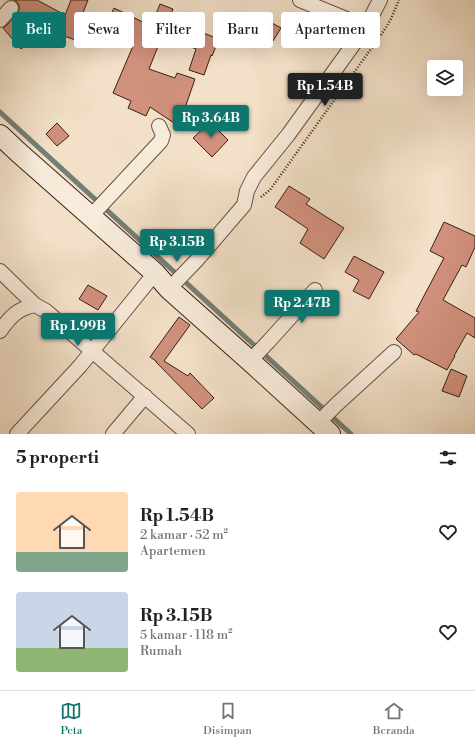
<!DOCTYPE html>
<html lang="id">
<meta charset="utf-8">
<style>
body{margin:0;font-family:"Libre Bodoni",serif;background:#f6f6f6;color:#202124;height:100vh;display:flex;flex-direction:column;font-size:15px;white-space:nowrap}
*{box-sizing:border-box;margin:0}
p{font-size:13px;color:#757577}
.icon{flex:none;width:22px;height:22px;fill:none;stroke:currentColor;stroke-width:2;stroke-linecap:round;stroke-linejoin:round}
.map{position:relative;height:434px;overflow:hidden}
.details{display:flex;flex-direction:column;background:#fff;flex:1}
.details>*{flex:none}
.hud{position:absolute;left:12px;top:12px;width:451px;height:36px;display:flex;gap:8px}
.buttons{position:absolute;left:427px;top:60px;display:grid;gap:8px}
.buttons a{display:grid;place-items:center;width:36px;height:36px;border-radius:4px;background:#fff;box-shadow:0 4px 16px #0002;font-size:20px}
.price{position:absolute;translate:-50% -34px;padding:0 9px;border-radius:4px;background:#0f766e;color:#fff;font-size:13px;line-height:26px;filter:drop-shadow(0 1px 2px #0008)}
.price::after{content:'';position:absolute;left:50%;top:24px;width:12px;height:9px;margin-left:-6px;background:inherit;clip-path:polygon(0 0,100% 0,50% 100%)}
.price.active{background:#222;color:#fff}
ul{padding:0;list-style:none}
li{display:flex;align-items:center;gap:12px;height:100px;padding:0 16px}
li span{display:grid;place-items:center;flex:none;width:112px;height:80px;border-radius:4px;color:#555}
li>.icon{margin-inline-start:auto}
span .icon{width:48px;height:48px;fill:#fffc;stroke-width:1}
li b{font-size:17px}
h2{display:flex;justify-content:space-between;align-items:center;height:48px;padding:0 16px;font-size:17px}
.chip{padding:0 14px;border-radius:4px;background:#fff;box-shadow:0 4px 16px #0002;font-size:14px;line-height:36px}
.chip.active{background:#0f766e;color:#fff}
.tabs{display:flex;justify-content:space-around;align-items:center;height:56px;border-top:1px solid #e0e0e0;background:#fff;font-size:11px;color:#757577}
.tabs a{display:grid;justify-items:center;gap:2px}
.tabs .active{color:#0f766e}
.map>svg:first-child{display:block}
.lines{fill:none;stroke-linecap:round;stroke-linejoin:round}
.stream{stroke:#757e75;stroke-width:5}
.building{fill:#d1917d;stroke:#3c2010}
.street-casing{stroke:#6a503e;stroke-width:16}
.secondary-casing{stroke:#3c2010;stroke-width:22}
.path{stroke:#3c2010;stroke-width:2.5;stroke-dasharray:1 2;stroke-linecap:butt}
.street{stroke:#f7ebdb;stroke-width:14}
.secondary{stroke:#f7ebdb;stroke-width:20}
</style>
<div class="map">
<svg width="475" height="434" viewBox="0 0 475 434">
<rect width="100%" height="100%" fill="#f2e0c8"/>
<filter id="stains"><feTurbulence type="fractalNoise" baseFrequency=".005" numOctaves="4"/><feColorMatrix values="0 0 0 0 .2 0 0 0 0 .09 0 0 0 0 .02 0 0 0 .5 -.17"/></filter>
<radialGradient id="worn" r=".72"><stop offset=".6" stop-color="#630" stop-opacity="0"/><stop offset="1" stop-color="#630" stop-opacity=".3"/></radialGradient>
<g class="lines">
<!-- stream -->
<path class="stream" d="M0,112L351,434"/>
</g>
<!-- building -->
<g class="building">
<path d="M14,0H37L65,15L71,0H88L77,28L88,31L84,43L44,29L21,49L3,28L6,26L17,14L19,10V5L17,2Z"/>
<path d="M160,4L173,9L149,69L175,78L177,73L195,79L186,105L174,123L150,107L146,116L128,108L131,101L113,93L133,46L103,31L114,8L151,26Z"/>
<path d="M265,19L281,28L273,41L257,32Z"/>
<path d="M198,31L219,39L212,56L211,55L204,75L189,70L196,49L191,47Z"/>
<path d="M210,122L228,140L212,157L193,138Z"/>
<path d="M57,123L69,136L57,146L46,134Z"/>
<path d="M289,186L310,199L306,204L344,228L324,259L300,243L308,229L275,207Z"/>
<path d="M444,222L475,236V247L466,267L462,265L443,300L475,318V338L467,333L454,356H455L447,370L416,354L414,355L396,339L419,312L416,311L444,258L430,251Z"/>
<path d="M354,256L384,272L369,299L353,291L359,280L345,272Z"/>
<path d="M88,285L107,296L98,310L79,299Z"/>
<path d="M179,317L190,325L164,361L188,376L190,373L214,398L202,409L156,362V361L150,357Z"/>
<path d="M451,369L467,376L459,397L442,391Z"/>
</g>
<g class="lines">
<defs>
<g id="street">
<path d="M300,0L366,27"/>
<path d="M0,20L11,8"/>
<path d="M91,216L161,141L163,135L159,126"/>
<path d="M0,271L35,305"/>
<path d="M169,289L196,261L244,205L247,191L254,177L288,135L366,27L380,0"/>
<path d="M0,331C11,316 17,309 35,305L46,311L188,434"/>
<path d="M250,361L269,341L315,290"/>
<path d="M318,423L337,404L394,352"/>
<path d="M17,434L80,366L155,273"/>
<path d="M113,434L145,396"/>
</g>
<path id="secondary" d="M0,135L18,152L155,273L169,289L250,361L330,434"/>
</defs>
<!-- street casing -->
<use href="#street" class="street-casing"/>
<!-- secondary casing -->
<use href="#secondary" class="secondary-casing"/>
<!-- path -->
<g class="path">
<path d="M381,35L390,21L399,0"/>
<path d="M261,197L270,190L378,39"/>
</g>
<!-- street -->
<use href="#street" class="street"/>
<!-- secondary -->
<use href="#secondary" class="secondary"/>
</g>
<rect width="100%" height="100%" filter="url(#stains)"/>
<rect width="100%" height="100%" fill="url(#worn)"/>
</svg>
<div class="buttons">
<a><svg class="icon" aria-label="layers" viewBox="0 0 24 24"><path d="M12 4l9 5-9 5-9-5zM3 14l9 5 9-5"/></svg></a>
</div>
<b class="price active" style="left:325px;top:107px">Rp 1.54B</b>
<b class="price" style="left:211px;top:139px">Rp 3.64B</b>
<b class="price" style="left:177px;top:263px">Rp 3.15B</b>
<b class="price" style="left:302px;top:324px">Rp 2.47B</b>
<b class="price" style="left:78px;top:347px">Rp 1.99B</b>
<div class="hud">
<a class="chip active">Beli</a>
<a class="chip">Sewa</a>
<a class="chip">Filter</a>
<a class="chip">Baru</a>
<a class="chip">Apartemen</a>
</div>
</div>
<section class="details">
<h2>5 properti<svg class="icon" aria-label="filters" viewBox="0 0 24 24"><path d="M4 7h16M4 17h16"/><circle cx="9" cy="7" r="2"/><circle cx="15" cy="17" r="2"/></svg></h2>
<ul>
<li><span style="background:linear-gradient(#ffd9b3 75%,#7fa58c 0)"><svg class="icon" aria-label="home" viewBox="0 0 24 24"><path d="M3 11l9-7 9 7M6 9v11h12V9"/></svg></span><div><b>Rp 1.54B</b><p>2 kamar · 52 m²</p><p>Apartemen</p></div><svg class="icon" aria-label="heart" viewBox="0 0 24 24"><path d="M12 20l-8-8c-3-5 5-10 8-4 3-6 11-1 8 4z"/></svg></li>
<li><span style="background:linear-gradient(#c9d6e8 70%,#8fb573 0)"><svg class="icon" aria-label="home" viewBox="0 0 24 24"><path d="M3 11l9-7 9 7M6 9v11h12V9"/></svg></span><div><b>Rp 3.15B</b><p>5 kamar · 118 m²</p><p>Rumah</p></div><svg class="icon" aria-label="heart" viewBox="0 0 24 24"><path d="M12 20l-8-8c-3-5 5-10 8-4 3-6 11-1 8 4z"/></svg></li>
</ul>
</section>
<nav class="tabs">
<a class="active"><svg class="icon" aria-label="map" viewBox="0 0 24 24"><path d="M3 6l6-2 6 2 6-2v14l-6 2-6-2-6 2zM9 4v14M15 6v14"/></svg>Peta</a>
<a><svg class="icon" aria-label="saved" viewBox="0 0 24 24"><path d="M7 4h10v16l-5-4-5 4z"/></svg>Disimpan</a>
<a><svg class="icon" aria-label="home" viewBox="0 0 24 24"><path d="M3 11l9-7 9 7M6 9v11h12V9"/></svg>Beranda</a>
</nav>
